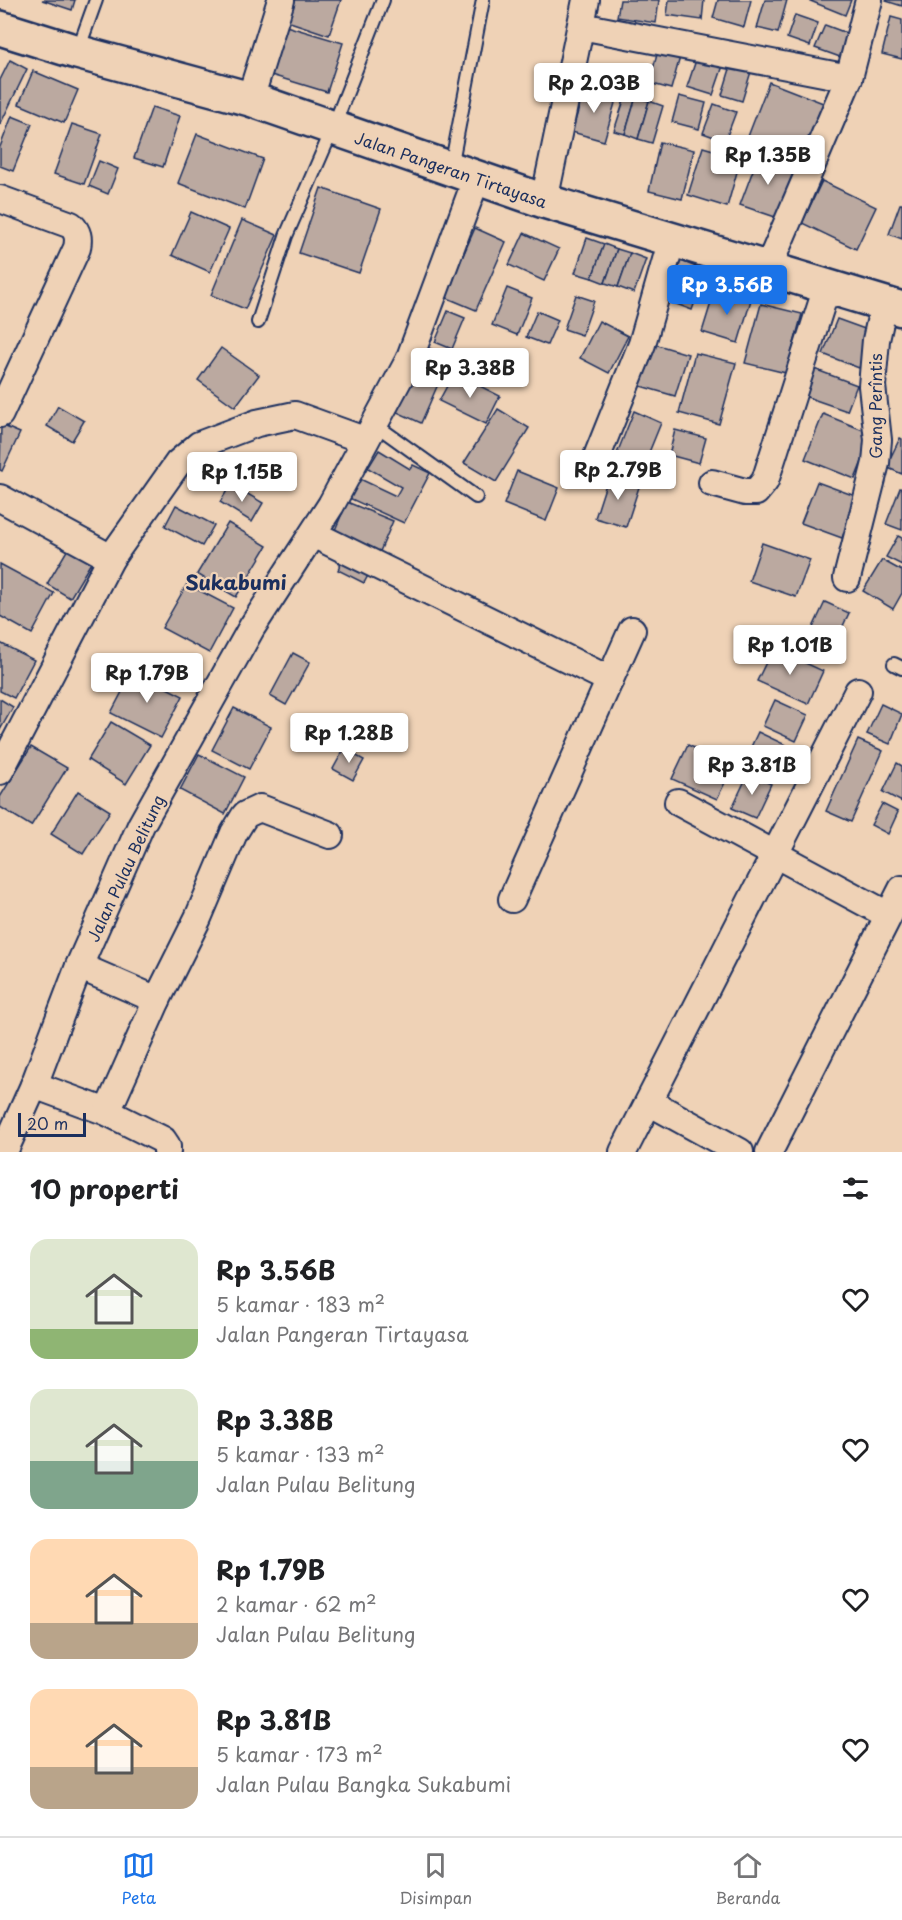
<!DOCTYPE html>
<html lang="id">
<meta charset="utf-8">
<style>
body{margin:0;font-family:"Playpen Sans",sans-serif;background:#f2f2f2;color:#202124;height:100vh;display:flex;flex-direction:column;font-size:22px;white-space:nowrap}
*{box-sizing:border-box;margin:0}
p{font-size:20px;color:#757577}
.icon{flex:none;width:33px;height:33px;fill:none;stroke:currentColor;stroke-width:2;stroke-linecap:round;stroke-linejoin:round}
.map{position:relative;height:1152px;overflow:hidden}
.sheet{display:flex;flex-direction:column;background:#fff;flex:1}
.sheet>*{flex:none}
.scale{position:absolute;left:18px;bottom:15px;width:68px;box-sizing:border-box;padding-left:6px;border:3px solid #1b2f5e;border-top:0;font-size:16px;line-height:21px;white-space:nowrap;color:#1b2f5e;-webkit-text-stroke:4px #efd2b6;paint-order:stroke}
.price{position:absolute;translate:-50% -51px;padding:0 14px;border-radius:6px;background:#fff;color:#222;font-size:20px;line-height:39px;filter:drop-shadow(0 2px 3px #0008)}
.price::after{content:'';position:absolute;left:50%;top:36px;width:18px;height:14px;margin-left:-9px;background:inherit;clip-path:polygon(0 0,100% 0,50% 100%)}
.price.selected{background:#1a73e8;color:#fff}
ul{padding:0;list-style:none}
li{display:flex;align-items:center;gap:18px;height:150px;padding:0 30px}
li span{display:grid;place-items:center;flex:none;width:168px;height:120px;border-radius:18px;color:#555}
li>.icon{margin-inline-start:auto}
span .icon{width:72px;height:72px;fill:#fffc;stroke-width:1}
li b{font-size:26px}
h2{display:flex;justify-content:space-between;align-items:center;height:72px;padding:0 30px;font-size:26px}
.dock{display:flex;justify-content:space-around;align-items:center;height:84px;border-top:2px solid #e0e0e0;background:#fff;font-size:16px;color:#757577}
.dock a{display:grid;justify-items:center;gap:3px}
.dock .selected{color:#1a73e8}
.map>svg:first-child{display:block}
.building{fill:#bba9a0;stroke:#1b2f5e;stroke-width:1.5}
.lines{fill:none;stroke-linecap:round;stroke-linejoin:round}
.service-casing{stroke:#1b2f5e;stroke-width:16}
.minor-casing{stroke:#1b2f5e;stroke-width:30}
.primary-casing{stroke:#1b2f5e;stroke-width:38}
.service{stroke:#efd2b6;stroke-width:12}
.minor{stroke:#efd2b6;stroke-width:26}
.primary{stroke:#efd2b6;stroke-width:33}
.labels{text-anchor:middle;dominant-baseline:central;stroke-width:4.5;stroke-linejoin:round;paint-order:stroke}
.street-label{font-size:16px;fill:#1b2f5e;stroke:#efd2b6}
.quarter-label{font-size:20px;font-weight:bold;fill:#1b2f5e;stroke:#efd2b6}
</style>
<div class="map">
<svg width="902" height="1152" viewBox="0 0 902 1152">
<rect width="100%" height="100%" fill="#efd2b6"/>
<filter id="ink" filterUnits="userSpaceOnUse"><feTurbulence type="fractalNoise" baseFrequency=".0167" numOctaves="2"/><feDisplacementMap in="SourceGraphic" scale="12" xChannelSelector="R" yChannelSelector="G"/><feConvolveMatrix kernelMatrix="1 2 1 2 8 2 1 2 1" color-interpolation-filters="sRGB"/></filter>
<g filter="url(#ink)">
<!-- building -->
<g class="building">
<path d="M42,0H75L72,10Z"/>
<path d="M291,0H341L329,35L284,20Z"/>
<path d="M620,0H659L656,23L617,17Z"/>
<path d="M669,0H704L702,20L667,15Z"/>
<path d="M718,0H751L744,27L713,18Z"/>
<path d="M765,0H787L778,33L757,28Z"/>
<path d="M808,0H851L845,15Z"/>
<path d="M902,0V6L886,1V0Z"/>
<path d="M795,15L818,23L810,46L787,38Z"/>
<path d="M891,17L902,20V59L882,54Z"/>
<path d="M825,25L849,34L840,57L815,48Z"/>
<path d="M286,26L343,43L327,92L271,75Z"/>
<path d="M660,44L682,50L671,89L649,83Z"/>
<path d="M700,48L726,57L713,95L687,87Z"/>
<path d="M733,59L753,65L742,101L722,95Z"/>
<path d="M10,60L27,69L0,125V80Z"/>
<path d="M33,71L78,90L64,123L19,104Z"/>
<path d="M769,82L823,103L801,160L747,139Z"/>
<path d="M585,87L617,96L604,141L572,132Z"/>
<path d="M626,94L636,97L625,134L614,131Z"/>
<path d="M679,96L706,103L699,129L672,122Z"/>
<path d="M636,97L649,101L638,139L625,134Z"/>
<path d="M649,101L663,106L652,143L638,139Z"/>
<path d="M714,104L736,112L725,141L703,133Z"/>
<path d="M152,107L180,116L163,167L134,158Z"/>
<path d="M12,116L32,124L13,171L0,166V147Z"/>
<path d="M72,124L102,134L84,184L54,174Z"/>
<path d="M197,134L263,159L245,209L178,183Z"/>
<path d="M660,142L694,150L682,199L649,191Z"/>
<path d="M703,147L741,158L727,207L688,195Z"/>
<path d="M759,154L796,168L778,218L740,205Z"/>
<path d="M99,161L118,169L108,194L89,186Z"/>
<path d="M822,181L876,207L856,249L802,223Z"/>
<path d="M321,188L381,209L359,273L299,253Z"/>
<path d="M900,204H902V239L889,234Z"/>
<path d="M191,212L229,229L210,272L172,255Z"/>
<path d="M242,220L277,235L245,309L211,295Z"/>
<path d="M475,228L506,242L476,310L445,297Z"/>
<path d="M524,233L559,249L544,281L509,265Z"/>
<path d="M587,238L604,244L592,278L575,273Z"/>
<path d="M604,244L617,249L605,283L592,278Z"/>
<path d="M617,249L630,253L618,287L605,283Z"/>
<path d="M630,253L646,259L634,293L618,287Z"/>
<path d="M681,261L706,271L692,310L666,300Z"/>
<path d="M507,288L532,298L517,335L492,325Z"/>
<path d="M715,290L751,300L738,343L702,332Z"/>
<path d="M576,295L594,301L582,335L564,329Z"/>
<path d="M761,304L802,314L786,373L745,363Z"/>
<path d="M448,311L465,318L452,349L435,342Z"/>
<path d="M537,311L558,320L547,345L526,337Z"/>
<path d="M837,319L873,332L859,368L823,354Z"/>
<path d="M599,321L628,336L609,373L580,358Z"/>
<path d="M651,343L688,354L675,396L637,385Z"/>
<path d="M426,347L450,357L421,423L397,412Z"/>
<path d="M221,348L259,375L235,407L198,380Z"/>
<path d="M695,353L736,363L719,424L679,413Z"/>
<path d="M814,369L857,385L847,411L804,396Z"/>
<path d="M454,373L500,396L486,424L439,401Z"/>
<path d="M58,406L84,421L72,441L47,426Z"/>
<path d="M498,409L529,428L496,482L464,463Z"/>
<path d="M634,411L661,423L643,467L616,456Z"/>
<path d="M823,414L873,434L855,479L805,459Z"/>
<path d="M1,425L20,433L2,471L0,470Z"/>
<path d="M675,430L706,438L699,463L669,455Z"/>
<path d="M900,438L902,439V474L886,467Z"/>
<path d="M379,450L410,469L413,465L430,473L404,523L349,498L358,478L396,496L401,487L368,468Z"/>
<path d="M517,471L559,488L546,521L504,504Z"/>
<path d="M609,475L640,484L626,527L595,518Z"/>
<path d="M817,482L858,497L842,538L801,523Z"/>
<path d="M231,484L263,503L252,522L220,502Z"/>
<path d="M900,488L902,489V530L886,524Z"/>
<path d="M347,502L393,521L378,556L332,537Z"/>
<path d="M176,505L214,525L202,546L165,526Z"/>
<path d="M228,523L267,546L236,597L197,574Z"/>
<path d="M898,536L902,538V565L886,557Z"/>
<path d="M72,542L95,556L70,598L47,584Z"/>
<path d="M762,543L810,560L796,597L749,581Z"/>
<path d="M347,552L373,566L364,583L338,570Z"/>
<path d="M882,560L902,571V593L893,609L863,591Z"/>
<path d="M0,564L54,593L32,634L0,616Z"/>
<path d="M187,584L233,608L209,653L162,628Z"/>
<path d="M825,602L849,613L834,645L810,634Z"/>
<path d="M0,643L34,660L14,698L0,691Z"/>
<path d="M773,648L823,671L808,704L757,681Z"/>
<path d="M293,653L310,662L286,705L270,696Z"/>
<path d="M133,671L183,696L161,738L111,713Z"/>
<path d="M0,699L13,707L0,730Z"/>
<path d="M775,700L808,715L796,741L763,726Z"/>
<path d="M881,704L902,714L890,744L867,734Z"/>
<path d="M234,708L271,727L249,769L212,750Z"/>
<path d="M111,722L150,745L126,784L88,760Z"/>
<path d="M758,732L790,747L775,779L743,764Z"/>
<path d="M858,740L883,751L851,822L826,811Z"/>
<path d="M688,745L733,766L717,799L672,779Z"/>
<path d="M31,747L67,768L31,826L0,807V797Z"/>
<path d="M344,749L364,760L353,780L333,769Z"/>
<path d="M199,754L244,777L225,814L180,790Z"/>
<path d="M897,763L902,766V802L883,792Z"/>
<path d="M748,774L771,784L755,818L732,808Z"/>
<path d="M78,791L110,811L83,854L51,834Z"/>
<path d="M882,804L898,812L888,834L871,825Z"/>
</g>
<g class="lines">
<defs>
<g id="service">
<path d="M78,50L96,0"/>
<path d="M451,167L483,0"/>
<path d="M258,322L286,236L333,128L383,0"/>
<path d="M373,423L476,497"/>
<path d="M894,664L902,668"/>
</g>
<g id="minor">
<path d="M581,26L849,78"/>
<path d="M250,99L281,0"/>
<path d="M0,199L71,225C78,232 79,238 77,248L0,414"/>
<path d="M544,201L586,0"/>
<path d="M768,268L849,78L869,0"/>
<path d="M592,469L642,344L672,239"/>
<path d="M712,483L745,492H756L765,481L827,287"/>
<path d="M0,498L111,558"/>
<path d="M313,534L610,680"/>
<path d="M847,578L876,463L878,440L872,386L876,340L884,304"/>
<path d="M0,771L111,558L178,463L199,445L257,423L295,415L364,440"/>
<path d="M678,802L888,915"/>
<path d="M512,899L632,630"/>
<path d="M79,966L157,1000"/>
<path d="M34,1085L107,1112L163,1140L167,1146V1152"/>
<path d="M649,1102L740,1152"/>
<path d="M107,1112L157,1000L198,918L234,833L245,815L260,808L330,835"/>
<path d="M4,1152L34,1085L79,966L141,825L252,627L331,505L409,360L477,177"/>
<path d="M623,1152L858,691"/>
<path d="M769,1152L902,889"/>
</g>
<path id="primary" d="M0,28L77,52L250,99L544,201L902,309"/>
</defs>
<!-- service casing -->
<use href="#service" class="service-casing"/>
<!-- minor casing -->
<use href="#minor" class="minor-casing"/>
<!-- primary casing -->
<use href="#primary" class="primary-casing"/>
<!-- service -->
<use href="#service" class="service"/>
<!-- minor -->
<use href="#minor" class="minor"/>
<!-- primary -->
<use href="#primary" class="primary"/>
</g>
</g>
<g class="labels">
<!-- street labels -->
<g class="street-label">
<text transform="translate(451 169) rotate(19)">Jalan Pangeran Tirtayasa</text>
<text transform="translate(875 406) rotate(-90)">Gang Perîntis</text>
<text transform="translate(125 868) rotate(-65)">Jalan Pulau Belitung</text>
</g>
<!-- quarter labels -->
<g class="quarter-label">
<text x="236" y="582">Sukabumi</text>
</g>
</g>
</svg>
<div class="scale">20 m</div>
<b class="price" style="left:594px;top:114px">Rp 2.03B</b>
<b class="price" style="left:768px;top:186px">Rp 1.35B</b>
<b class="price selected" style="left:727px;top:316px">Rp 3.56B</b>
<b class="price" style="left:470px;top:399px">Rp 3.38B</b>
<b class="price" style="left:618px;top:501px">Rp 2.79B</b>
<b class="price" style="left:242px;top:503px">Rp 1.15B</b>
<b class="price" style="left:790px;top:676px">Rp 1.01B</b>
<b class="price" style="left:147px;top:704px">Rp 1.79B</b>
<b class="price" style="left:349px;top:764px">Rp 1.28B</b>
<b class="price" style="left:752px;top:796px">Rp 3.81B</b>
</div>
<section class="sheet">
<h2>10 properti<svg class="icon" aria-label="filters" viewBox="0 0 24 24"><path d="M4 7h16M4 17h16"/><circle cx="9" cy="7" r="2"/><circle cx="15" cy="17" r="2"/></svg></h2>
<ul>
<li><span style="background:linear-gradient(#dfe7d0 75%,#8fb573 0)"><svg class="icon" aria-label="home" viewBox="0 0 24 24"><path d="M3 11l9-7 9 7M6 9v11h12V9"/></svg></span><div><b>Rp 3.56B</b><p>5 kamar · 183 m²</p><p>Jalan Pangeran Tirtayasa</p></div><svg class="icon" aria-label="heart" viewBox="0 0 24 24"><path d="M12 20l-8-8c-3-5 5-10 8-4 3-6 11-1 8 4z"/></svg></li>
<li><span style="background:linear-gradient(#dfe7d0 60%,#7fa58c 0)"><svg class="icon" aria-label="home" viewBox="0 0 24 24"><path d="M3 11l9-7 9 7M6 9v11h12V9"/></svg></span><div><b>Rp 3.38B</b><p>5 kamar · 133 m²</p><p>Jalan Pulau Belitung</p></div><svg class="icon" aria-label="heart" viewBox="0 0 24 24"><path d="M12 20l-8-8c-3-5 5-10 8-4 3-6 11-1 8 4z"/></svg></li>
<li><span style="background:linear-gradient(#ffd9b3 70%,#b9a48a 0)"><svg class="icon" aria-label="home" viewBox="0 0 24 24"><path d="M3 11l9-7 9 7M6 9v11h12V9"/></svg></span><div><b>Rp 1.79B</b><p>2 kamar · 62 m²</p><p>Jalan Pulau Belitung</p></div><svg class="icon" aria-label="heart" viewBox="0 0 24 24"><path d="M12 20l-8-8c-3-5 5-10 8-4 3-6 11-1 8 4z"/></svg></li>
<li><span style="background:linear-gradient(#ffd9b3 65%,#b9a48a 0)"><svg class="icon" aria-label="home" viewBox="0 0 24 24"><path d="M3 11l9-7 9 7M6 9v11h12V9"/></svg></span><div><b>Rp 3.81B</b><p>5 kamar · 173 m²</p><p>Jalan Pulau Bangka Sukabumi</p></div><svg class="icon" aria-label="heart" viewBox="0 0 24 24"><path d="M12 20l-8-8c-3-5 5-10 8-4 3-6 11-1 8 4z"/></svg></li>
</ul>
</section>
<nav class="dock">
<a class="selected"><svg class="icon" aria-label="map" viewBox="0 0 24 24"><path d="M3 6l6-2 6 2 6-2v14l-6 2-6-2-6 2zM9 4v14M15 6v14"/></svg>Peta</a>
<a><svg class="icon" aria-label="saved" viewBox="0 0 24 24"><path d="M7 4h10v16l-5-4-5 4z"/></svg>Disimpan</a>
<a><svg class="icon" aria-label="home" viewBox="0 0 24 24"><path d="M3 11l9-7 9 7M6 9v11h12V9"/></svg>Beranda</a>
</nav>
